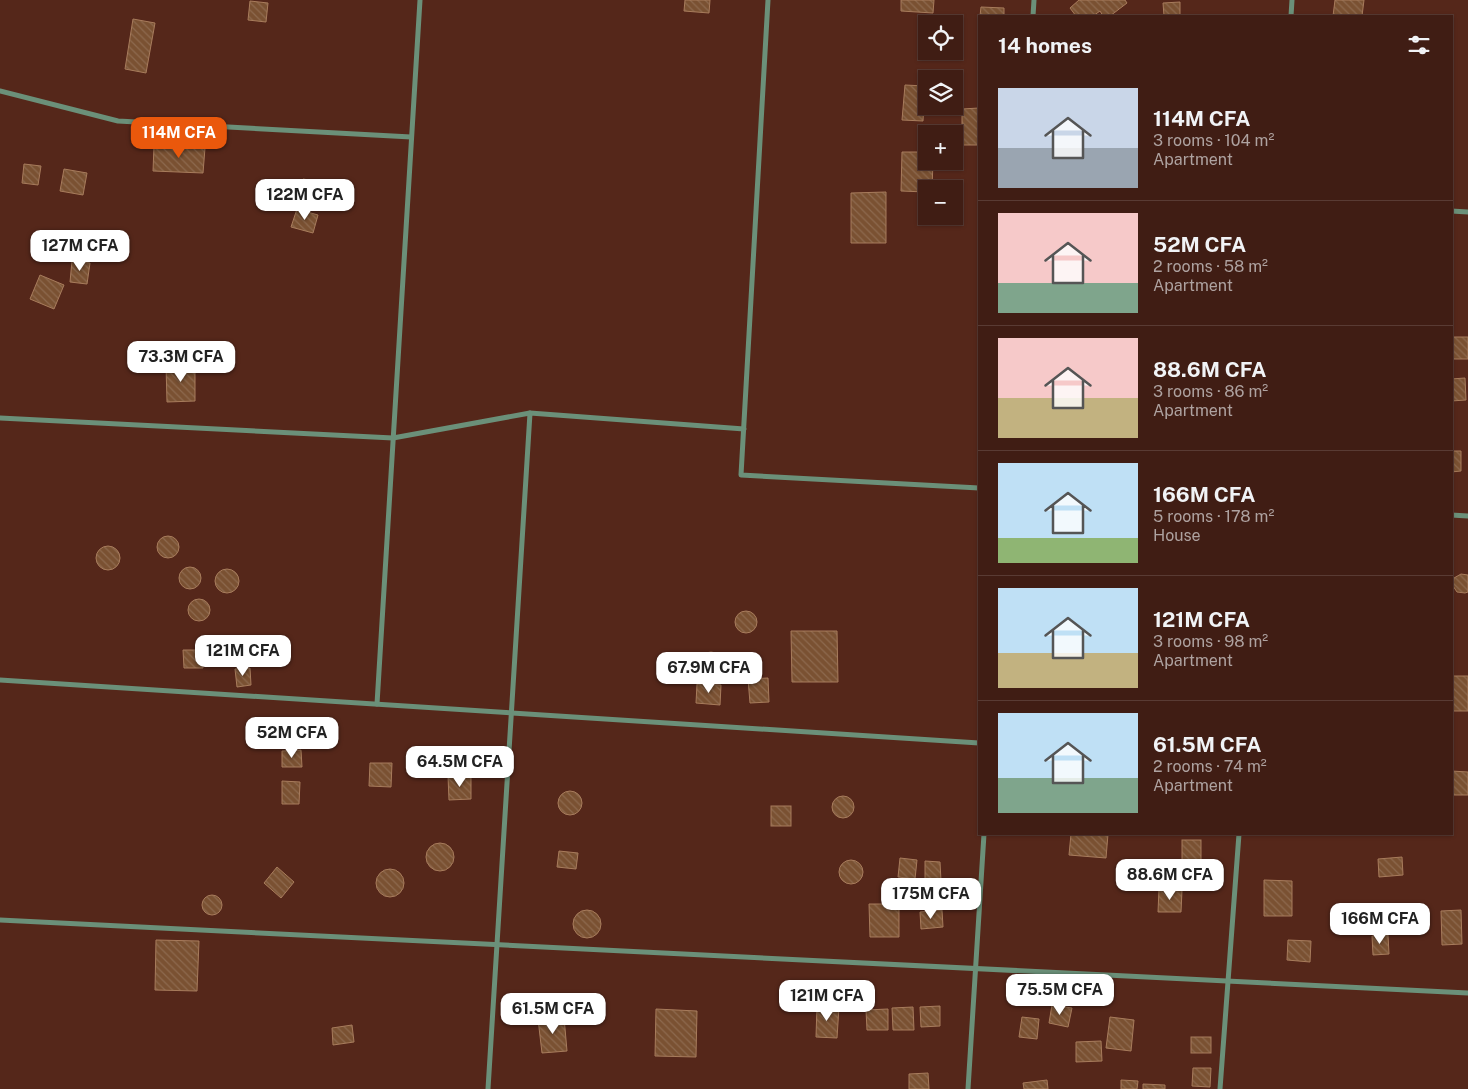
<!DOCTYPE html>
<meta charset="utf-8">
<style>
body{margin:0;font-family:"Public Sans",sans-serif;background:#4b2a22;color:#f1f3f6;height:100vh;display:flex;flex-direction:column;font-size:19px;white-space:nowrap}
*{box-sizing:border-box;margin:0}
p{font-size:16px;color:#aea2a0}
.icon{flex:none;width:28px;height:28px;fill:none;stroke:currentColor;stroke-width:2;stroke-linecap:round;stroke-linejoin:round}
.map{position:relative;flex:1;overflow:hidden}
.sheet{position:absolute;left:978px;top:15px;width:475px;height:820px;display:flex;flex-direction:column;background:#401d14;border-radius:0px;box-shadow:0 1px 4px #0004,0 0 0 1px #593b34}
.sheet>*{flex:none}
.fabs{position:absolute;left:918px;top:15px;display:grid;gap:10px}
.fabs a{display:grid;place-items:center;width:45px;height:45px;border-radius:0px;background:#401d14;box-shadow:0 1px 4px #0004,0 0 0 1px #593b34;font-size:25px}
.price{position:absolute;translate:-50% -42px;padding:0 11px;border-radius:10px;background:#fff;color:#222;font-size:16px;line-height:32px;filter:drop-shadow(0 1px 2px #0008)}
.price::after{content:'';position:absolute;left:50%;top:30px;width:15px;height:11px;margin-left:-8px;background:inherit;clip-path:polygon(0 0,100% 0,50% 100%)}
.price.on{background:#ea580c;color:#fff}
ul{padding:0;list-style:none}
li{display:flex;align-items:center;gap:15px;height:125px;padding:0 20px}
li+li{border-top:1px solid #593b34}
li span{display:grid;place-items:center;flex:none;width:140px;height:100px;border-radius:0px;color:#555}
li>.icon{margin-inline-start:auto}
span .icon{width:60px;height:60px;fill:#fffc;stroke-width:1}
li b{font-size:21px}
h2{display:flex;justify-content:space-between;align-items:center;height:60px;padding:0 20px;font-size:21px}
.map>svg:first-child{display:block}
.building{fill:url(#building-back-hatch);stroke:#a87c5c}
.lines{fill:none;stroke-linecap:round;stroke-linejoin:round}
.minor{stroke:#6b9079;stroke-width:5}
</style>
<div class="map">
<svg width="1468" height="1089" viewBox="0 0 1468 1089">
<defs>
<pattern id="building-back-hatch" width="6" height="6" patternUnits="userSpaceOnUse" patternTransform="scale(1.25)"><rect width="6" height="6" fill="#7a5132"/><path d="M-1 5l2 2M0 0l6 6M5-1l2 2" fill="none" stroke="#8d694e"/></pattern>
</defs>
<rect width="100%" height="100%" fill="#55271a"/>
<!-- building -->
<g class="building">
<path d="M685,0H710L709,13L684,11Z"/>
<path d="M901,0H934L933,13L901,11Z"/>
<path d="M1079,0H1125L1127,3L1110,16H1103L1100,11L1093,16H1076L1070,8Z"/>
<path d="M1335,0H1364L1362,16H1333Z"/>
<path d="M250,1L268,3L266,22L248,20Z"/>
<path d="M1180,2V16H1164L1163,3Z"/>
<path d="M981,7L1004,8V16H980Z"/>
<path d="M133,19L155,23L146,73L125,69Z"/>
<path d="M905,85L925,86L923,121L902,120Z"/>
<path d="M979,108V145H962V109Z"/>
<path d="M154,146L205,148L203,173L153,171Z"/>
<path d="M902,152H926V161H933L932,189H926V192L901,191Z"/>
<path d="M24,164L41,166L38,185L22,183Z"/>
<path d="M64,169L87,173L83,195L60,191Z"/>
<path d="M303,179L321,182L318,204L300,201Z"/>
<path d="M886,192V243H851V193Z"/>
<path d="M297,209L318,215L313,233L291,227Z"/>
<path d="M72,261L90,263L87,284L70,282Z"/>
<path d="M40,275L64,285L54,309L30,299Z"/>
<rect x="1451" y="337" width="17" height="22"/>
<path d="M195,364V401L167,402L166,365Z"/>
<path d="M1465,378L1466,400L1451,401V379Z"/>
<path d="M1451,451H1461V471L1451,472Z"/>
<circle cx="168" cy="547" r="11"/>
<circle cx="108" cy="558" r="12"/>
<circle cx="190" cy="578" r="11"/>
<circle cx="227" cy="581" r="12"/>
<path d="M1461,574L1468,575V592L1465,593L1457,592L1453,586L1454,578Z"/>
<circle cx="199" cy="610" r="11"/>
<circle cx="746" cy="622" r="11"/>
<path d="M791,631H837L838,682H792Z"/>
<path d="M183,650H203V668H184Z"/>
<circle cx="711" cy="662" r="10"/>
<path d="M250,668L251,685L237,687L235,669Z"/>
<rect x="1451" y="676" width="17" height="35"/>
<path d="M768,678L769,702L750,703L748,679Z"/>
<path d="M697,684L721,685L720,705L696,703Z"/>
<path d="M301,750L302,767H282V751Z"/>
<path d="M370,763H392L391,787L369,786Z"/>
<path d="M1451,771L1468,772V795H1451Z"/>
<path d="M448,776H471V799L449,800Z"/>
<path d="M282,781L300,782L299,804H282Z"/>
<circle cx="570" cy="803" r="12"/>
<circle cx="843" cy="807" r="11"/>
<rect x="771" y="806" width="20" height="20"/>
<path d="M1071,834H1108L1106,858L1069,855Z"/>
<rect x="1182" y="840" width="19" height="20"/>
<circle cx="440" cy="857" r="14"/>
<path d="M559,851L578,853L576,869L557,867Z"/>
<path d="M1402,857L1403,875L1379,877L1378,859Z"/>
<path d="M900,858L917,860L915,879L898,877Z"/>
<circle cx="851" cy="872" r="12"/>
<path d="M925,861L940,862L941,881L925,882Z"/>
<path d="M277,867L294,882L281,898L264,883Z"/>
<circle cx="390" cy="883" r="14"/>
<path d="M1264,880L1292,881V916H1264Z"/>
<path d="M946,883L963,887L959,905L942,901Z"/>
<path d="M1159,889L1182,890L1181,912H1158Z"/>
<circle cx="212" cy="905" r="10"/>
<path d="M869,904H899V937H870Z"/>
<path d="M942,910L943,927L921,929L920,912Z"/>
<path d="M1461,910L1462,944L1442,945L1441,911Z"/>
<circle cx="587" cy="924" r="14"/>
<path d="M1388,935L1389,954L1373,955L1372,936Z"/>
<path d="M156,940L199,941L197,991L155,990Z"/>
<path d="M1288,940L1311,941L1310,962L1287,960Z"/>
<path d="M1052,1005L1072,1008L1068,1027L1049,1023Z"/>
<path d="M817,1006L839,1007L837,1038L816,1037Z"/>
<path d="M940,1006V1026L921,1027L920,1007Z"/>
<path d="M913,1007L914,1030H893L892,1008Z"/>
<path d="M656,1009L697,1011L696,1057L655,1056Z"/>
<path d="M888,1009V1030H867L866,1010Z"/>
<path d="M564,1017L567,1051L542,1053L538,1019Z"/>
<path d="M1022,1017L1039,1019L1037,1039L1019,1037Z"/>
<path d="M1110,1017L1134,1020L1131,1051L1106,1048Z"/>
<path d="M352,1025L354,1042L333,1045L332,1028Z"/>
<rect x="1191" y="1037" width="20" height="16"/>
<path d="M1101,1041L1102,1061L1076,1062V1042Z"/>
<path d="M1193,1068H1211L1210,1087L1192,1086Z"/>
<path d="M928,1073L929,1089H909V1074Z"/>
<path d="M1047,1080L1048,1089H1024L1023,1083Z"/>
<path d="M1121,1080L1138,1081L1137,1089H1121Z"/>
<path d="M1143,1084L1165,1085V1089H1143Z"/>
</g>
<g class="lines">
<!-- minor -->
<g class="minor">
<path d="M768,0L741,475L979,488"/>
<path d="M1033,16L1034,0"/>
<path d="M1291,16L1292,0"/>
<path d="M0,91L118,121L411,137"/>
<path d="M1451,211L1468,212"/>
<path d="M0,418L393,438L530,413L744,429"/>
<path d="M1451,515L1468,516"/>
<path d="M0,680L979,743"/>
<path d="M377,704L420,0"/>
<path d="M0,920L1468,993"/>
<path d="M488,1089L530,413"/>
<path d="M968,1089L984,834"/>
<path d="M1220,1089L1239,834"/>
</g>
</g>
</svg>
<div class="fabs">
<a><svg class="icon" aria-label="locate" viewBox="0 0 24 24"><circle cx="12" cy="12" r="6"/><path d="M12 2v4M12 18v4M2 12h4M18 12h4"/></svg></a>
<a><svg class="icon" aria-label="layers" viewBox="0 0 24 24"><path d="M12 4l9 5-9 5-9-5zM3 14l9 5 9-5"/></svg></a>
<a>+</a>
<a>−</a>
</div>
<b class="price on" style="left:179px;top:159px">114M CFA</b>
<b class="price" style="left:305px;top:221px">122M CFA</b>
<b class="price" style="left:80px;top:272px">127M CFA</b>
<b class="price" style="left:181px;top:383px">73.3M CFA</b>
<b class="price" style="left:243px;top:677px">121M CFA</b>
<b class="price" style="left:709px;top:694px">67.9M CFA</b>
<b class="price" style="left:292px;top:759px">52M CFA</b>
<b class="price" style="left:460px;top:788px">64.5M CFA</b>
<b class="price" style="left:1170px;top:901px">88.6M CFA</b>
<b class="price" style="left:931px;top:920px">175M CFA</b>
<b class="price" style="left:1380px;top:945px">166M CFA</b>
<b class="price" style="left:1060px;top:1016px">75.5M CFA</b>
<b class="price" style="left:827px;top:1022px">121M CFA</b>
<b class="price" style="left:553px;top:1035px">61.5M CFA</b>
<section class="sheet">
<h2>14 homes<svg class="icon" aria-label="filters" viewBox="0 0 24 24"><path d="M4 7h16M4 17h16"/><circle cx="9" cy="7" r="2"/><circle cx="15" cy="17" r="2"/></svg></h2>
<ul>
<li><span style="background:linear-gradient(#c9d6e8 60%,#9aa5b1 0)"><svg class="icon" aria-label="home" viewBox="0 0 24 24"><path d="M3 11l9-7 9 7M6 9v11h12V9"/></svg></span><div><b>114M CFA</b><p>3 rooms · 104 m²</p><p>Apartment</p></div></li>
<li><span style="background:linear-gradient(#f6c9c9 70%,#7fa58c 0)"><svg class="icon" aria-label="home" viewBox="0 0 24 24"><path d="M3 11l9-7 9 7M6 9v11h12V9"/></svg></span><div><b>52M CFA</b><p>2 rooms · 58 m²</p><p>Apartment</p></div></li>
<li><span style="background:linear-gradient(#f6c9c9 60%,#c2b280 0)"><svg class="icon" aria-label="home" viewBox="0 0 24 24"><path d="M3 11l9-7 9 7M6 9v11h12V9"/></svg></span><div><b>88.6M CFA</b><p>3 rooms · 86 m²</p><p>Apartment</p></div></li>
<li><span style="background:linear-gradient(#bfe0f5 75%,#8fb573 0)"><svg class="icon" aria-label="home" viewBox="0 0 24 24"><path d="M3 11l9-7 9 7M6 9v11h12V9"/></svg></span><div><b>166M CFA</b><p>5 rooms · 178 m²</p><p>House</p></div></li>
<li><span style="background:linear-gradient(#bfe0f5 65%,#c2b280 0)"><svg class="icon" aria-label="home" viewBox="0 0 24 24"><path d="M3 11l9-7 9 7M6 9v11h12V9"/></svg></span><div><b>121M CFA</b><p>3 rooms · 98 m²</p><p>Apartment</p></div></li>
<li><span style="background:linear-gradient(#bfe0f5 65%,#7fa58c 0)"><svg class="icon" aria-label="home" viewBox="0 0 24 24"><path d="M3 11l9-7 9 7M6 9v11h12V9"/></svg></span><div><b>61.5M CFA</b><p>2 rooms · 74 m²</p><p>Apartment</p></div></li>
</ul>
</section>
</div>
